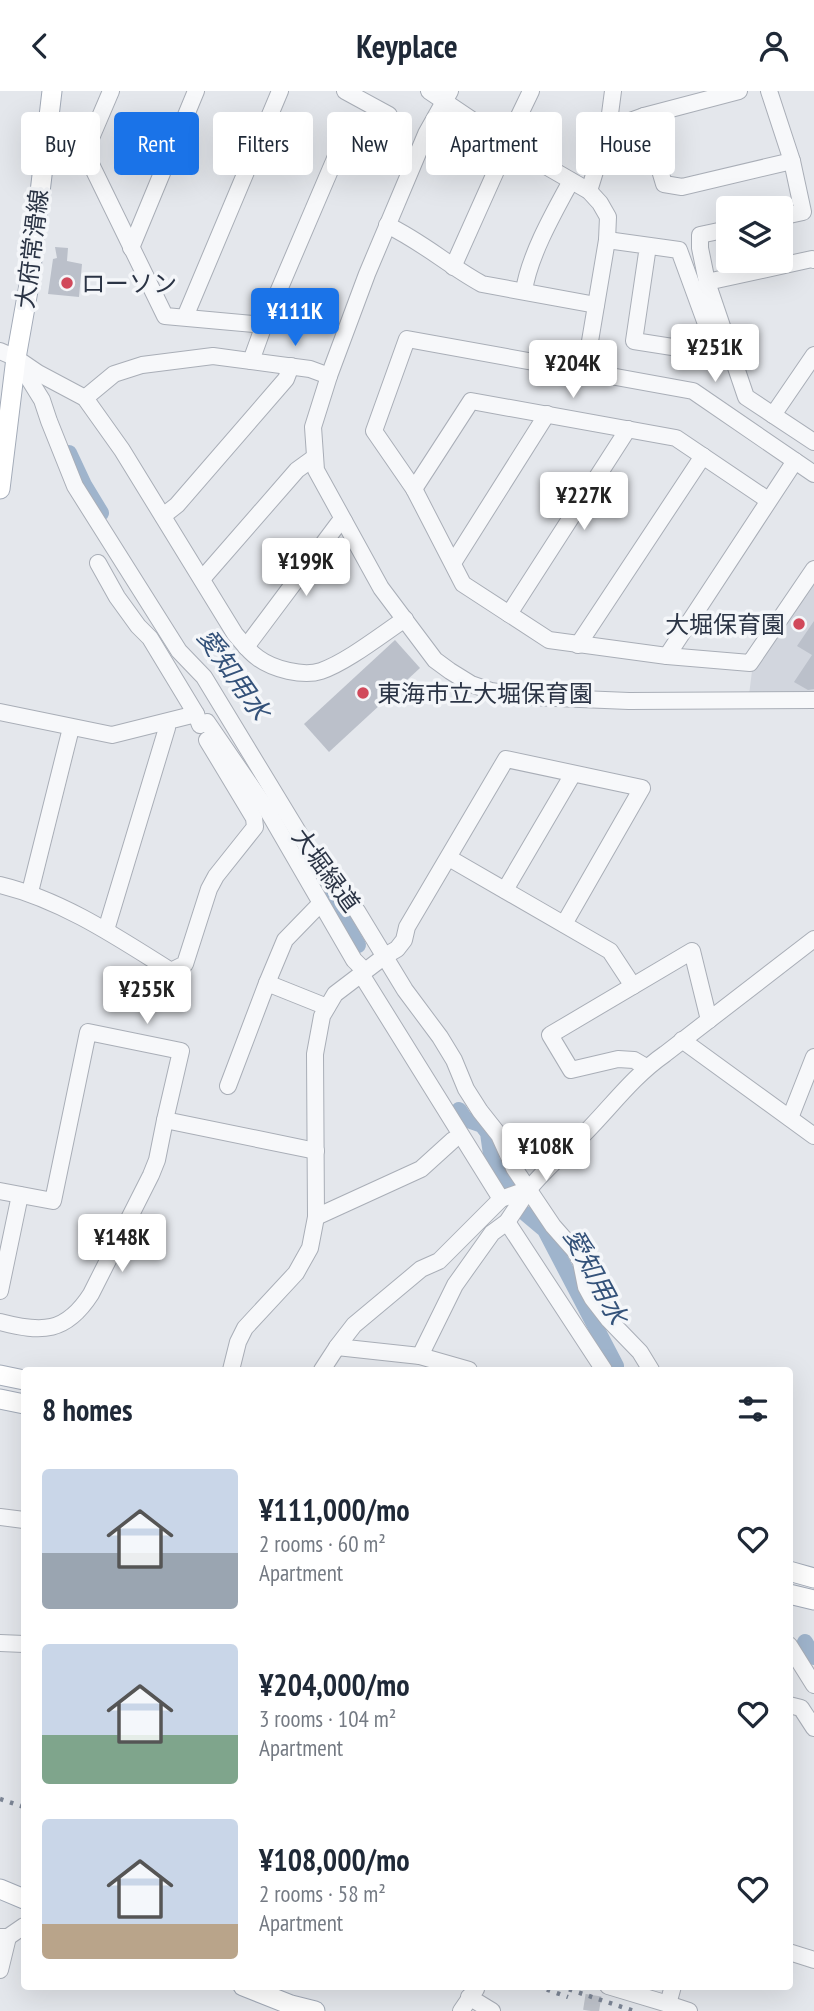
<!DOCTYPE html>
<meta charset="utf-8">
<style>
body{margin:0;font-family:"PT Sans Narrow","Noto Sans JP",sans-serif;background:#f6f6f7;color:#1f2937;height:100vh;display:flex;flex-direction:column;font-size:26px;white-space:nowrap}
*{box-sizing:border-box;margin:0}
p{font-size:23px;color:#747a83}
.icon{flex:none;width:38px;height:38px;fill:none;stroke:currentColor;stroke-width:2;stroke-linecap:round;stroke-linejoin:round}
.map{position:relative;flex:1;overflow:hidden}
.panel{position:absolute;left:21px;top:1276px;width:772px;height:623px;display:flex;flex-direction:column;background:#fff;border-radius:7px;box-shadow:0 7px 28px #0002}
.panel>*{flex:none}
.top-card{position:absolute;left:21px;top:21px;width:774px;height:63px;display:flex;gap:14px}
.controls{position:absolute;left:716px;top:105px;display:grid;gap:14px}
.controls a{display:grid;place-items:center;width:77px;height:77px;border-radius:7px;background:#fff;box-shadow:0 7px 28px #0002;font-size:35px}
.price{position:absolute;translate:-50% -60px;padding:0 16px;border-radius:7px;background:#fff;color:#222;font-size:23px;line-height:46px;filter:drop-shadow(0 2px 4px #0008)}
.price::after{content:'';position:absolute;left:50%;top:42px;width:21px;height:16px;margin-left:-10px;background:inherit;clip-path:polygon(0 0,100% 0,50% 100%)}
.price.selected{background:#1a73e8;color:#fff}
ul{padding:0;list-style:none}
li{display:flex;align-items:center;gap:21px;height:175px;padding:0 21px}
li span{display:grid;place-items:center;flex:none;width:196px;height:140px;border-radius:7px;color:#555}
li>.icon{margin-inline-start:auto}
span .icon{width:84px;height:84px;fill:#fffc;stroke-width:1}
li b{font-size:30px}
h2{display:flex;justify-content:space-between;align-items:center;height:84px;padding:0 21px;font-size:30px}
.pill{padding:0 24px;border-radius:7px;background:#fff;box-shadow:0 7px 28px #0002;font-size:24px;line-height:63px}
.pill.selected{background:#1a73e8;color:#fff}
header{display:flex;justify-content:space-between;align-items:center;height:91px;padding:0 21px;background:#fff;font-size:32px;font-weight:800}
.map>svg:first-child{display:block}
.built{fill:#d2d6de}
.lines{fill:none;stroke-linecap:round;stroke-linejoin:round}
.canal{stroke:#9fb4cc;stroke-width:16}
.building{fill:#bbc0ca}
.minor-tunnel{stroke:#bfc3cb;stroke-width:16;stroke-dasharray:16 8;stroke-linecap:butt}
.minor-casing{stroke:#a9aeb7;stroke-width:18}
.major-casing{stroke:#a3abb8;stroke-width:21}
.minor{stroke:#f7f8fa;stroke-width:16}
.major{stroke:#fff;stroke-width:19}
.rail{stroke:#7d8696;stroke-width:4.5;stroke-dasharray:3.5 7;stroke-linecap:butt}
.poi-dot{fill:#d1495b;stroke:#f4f6f9;stroke-width:2.5}
.labels{text-anchor:middle;dominant-baseline:central;stroke-width:7;stroke-linejoin:round;paint-order:stroke}
.street-label{font-size:24px;fill:#2b3445;stroke:#f4f6f9}
.poi-label{font-size:24px;fill:#2b3445;stroke:#f4f6f9;text-anchor:start}
.water-label{font-size:26px;font-style:italic;fill:#34527a;stroke:#f4f6f9}
</style>
<header><svg class="icon" aria-label="back" viewBox="0 0 24 24"><path d="M15 5l-7 7 7 7"/></svg>Keyplace<svg class="icon" aria-label="person" viewBox="0 0 24 24"><circle cx="12" cy="8" r="4"/><path d="M4 21q1-7 8-7t8 7"/></svg></header>
<div class="map">
<svg width="814" height="1920" viewBox="0 0 814 1920">
<rect width="100%" height="100%" fill="#e4e7ec"/>
<!-- built -->
<path class="built" d="M814,486V602L749,604L752,580Z"/>
<g class="lines">
<!-- canal -->
<g class="canal">
<path d="M69,362L84,394L101,422"/>
<path d="M314,779L358,854"/>
<path d="M459,1019L465,1028L482,1034L488,1042L492,1070L507,1094"/>
<path d="M526,1123L545,1139L616,1275"/>
<path d="M805,1551L814,1566"/>
</g>
</g>
<!-- building -->
<g class="building">
<path d="M55,156L68,157L67,170L82,173L79,206L48,203L53,168L57,167Z"/>
<path d="M814,530V598L808,599L794,591L812,564L797,555Z"/>
<path d="M395,549L420,577L329,661L304,633Z"/>
</g>
<g class="lines">
<!-- minor-tunnel -->
<path class="minor-tunnel" d="M591,1920L595,1895"/>
<defs>
<g id="minor">
<path d="M429,0L506,52L589,100L600,112L608,126L607,149L585,280"/>
<path d="M450,0L426,43L367,183L329,285L313,336L316,379L381,497L435,569L450,580L471,593L491,600L532,606L629,610L814,609"/>
<path d="M769,0L792,70L803,121L780,126"/>
<path d="M644,25L664,93L682,96L792,70"/>
<path d="M47,36L85,61L165,225L264,234"/>
<path d="M608,38L644,25L739,0"/>
<path d="M506,52L531,0"/>
<path d="M85,61L111,0"/>
<path d="M589,100L608,38L613,0"/>
<path d="M387,134C421,150 449,175 482,193L596,214"/>
<path d="M728,138L700,144V157L707,191L746,306L814,351"/>
<path d="M607,149L679,159L717,263L634,250L648,155"/>
<path d="M131,157L196,0"/>
<path d="M453,176L508,53"/>
<path d="M707,191L812,168L814,169"/>
<path d="M524,200C529,165 554,121 571,90"/>
<path d="M185,226L280,0"/>
<path d="M0,260L16,267L38,282L85,307L122,359L235,543C242,551 249,561 258,567C273,578 303,586 321,580C347,571 381,544 405,528"/>
<path d="M16,267L42,309L49,330L75,395L179,560L204,586L323,782L341,805L357,820L405,899L440,946L454,969L466,998L480,1020L499,1044L514,1077L553,1135L575,1160L581,1171L586,1196L592,1207L609,1229L640,1261L651,1279"/>
<path d="M251,270L264,234L340,56L368,68L389,24L345,0"/>
<path d="M85,307L114,283L142,274L213,265L310,278L329,285"/>
<path d="M773,324L814,264"/>
<path d="M814,383L693,300L407,248L374,340L414,398L463,493L549,549L667,565L750,572L814,478"/>
<path d="M414,398L471,310L676,347L768,409"/>
<path d="M163,425L177,414L286,288L291,275"/>
<path d="M98,472L117,506L138,535L150,547L196,623L200,634L207,631L266,717L354,869L365,880"/>
<path d="M453,472L547,323"/>
<path d="M202,488L297,379L315,366"/>
<path d="M509,523L628,338"/>
<path d="M578,554L703,365"/>
<path d="M246,556L338,433L344,430"/>
<path d="M667,565L795,370"/>
<path d="M0,621L112,644L196,623"/>
<path d="M449,767L610,860L633,895"/>
<path d="M0,794C62,809 117,846 171,880L185,873L209,798L216,785L255,736L254,727L207,649"/>
<path d="M505,799L573,683"/>
<path d="M30,801L71,637"/>
<path d="M106,839L167,637L166,631"/>
<path d="M361,883L501,1108"/>
<path d="M267,892L285,849L320,813"/>
<path d="M682,949L814,1045"/>
<path d="M646,976L634,969L618,968L571,979L550,944L692,860L709,929"/>
<path d="M228,995L267,892L327,916"/>
<path d="M790,1027L814,966"/>
<path d="M529,1098C545,1078 564,1062 583,1044C611,1016 632,986 665,963L814,848"/>
<path d="M0,1100L53,1110L88,941L181,960L165,1029L316,1060"/>
<path d="M316,1126L421,1078L453,1049"/>
<path d="M507,1131L604,1279"/>
<path d="M0,1200L20,1104"/>
<path d="M0,1231C42,1242 66,1242 91,1203L151,1084L157,1069L165,1029"/>
<path d="M337,1256L420,1265L469,1279"/>
<path d="M231,1279L238,1251L245,1237L296,1182L310,1157L316,1126L315,963L322,925L335,903L385,865L397,858L404,849L407,836L506,668L642,697L564,833"/>
<path d="M322,1279L337,1256L354,1234L421,1178L439,1170L501,1108L529,1098L507,1131L492,1142L455,1194L420,1265"/>
<path d="M0,1426L24,1429"/>
<path d="M0,1552L24,1553"/>
<path d="M789,1554L814,1594"/>
<path d="M789,1614L801,1617L814,1637"/>
<path d="M0,1846H8L24,1835"/>
<path d="M789,1861L814,1869"/>
<path d="M0,1879L8,1846"/>
<path d="M608,1895L668,1913"/>
<path d="M673,1895L668,1913L689,1920"/>
<path d="M469,1906L492,1920"/>
<path d="M461,1920L476,1898L475,1895"/>
</g>
<g id="major">
<path d="M0,398L16,267L29,194L52,0"/>
<path d="M0,1284L24,1289"/>
<path d="M0,1308L24,1313"/>
<path d="M789,1480L814,1487"/>
<path d="M789,1503L814,1509"/>
<path d="M0,1798L24,1808"/>
<path d="M243,1895L291,1914L315,1920"/>
</g>
</defs>
<!-- minor casing -->
<use href="#minor" class="minor-casing"/>
<!-- major casing -->
<use href="#major" class="major-casing"/>
<!-- minor -->
<use href="#minor" class="minor"/>
<!-- major -->
<use href="#major" class="major"/>
<!-- rail -->
<g class="rail">
<path d="M0,1708L24,1716"/>
<path d="M537,1895L568,1906"/>
<path d="M559,1895L634,1920"/>
</g>
</g>
<!-- markers -->
<g class="poi-dot">
<circle cx="67" cy="192" r="7"/>
<circle cx="799" cy="533" r="7"/>
<circle cx="363" cy="602" r="7"/>
</g>
<g class="labels">
<!-- street labels -->
<g class="street-label">
<text transform="translate(32 158) rotate(-83)">大府常滑線</text>
<text transform="translate(326 779) rotate(54)">大堀緑道</text>
</g>
<!-- poi labels -->
<g class="poi-label">
<text x="81" y="192">ローソン</text>
<text x="785" y="533" text-anchor="end">大堀保育園</text>
<text x="377" y="602">東海市立大堀保育園</text>
</g>
<!-- water labels -->
<g class="water-label">
<text transform="translate(234 583) rotate(55)">愛知用水</text>
<text transform="translate(596 1185) rotate(62)">愛知用水</text>
</g>
</g>
</svg>
<div class="controls">
<a><svg class="icon" aria-label="layers" viewBox="0 0 24 24"><path d="M12 4l9 5-9 5-9-5zM3 14l9 5 9-5"/></svg></a>
</div>
<b class="price selected" style="left:295px;top:257px">¥111K</b>
<b class="price" style="left:715px;top:293px">¥251K</b>
<b class="price" style="left:573px;top:309px">¥204K</b>
<b class="price" style="left:584px;top:441px">¥227K</b>
<b class="price" style="left:306px;top:507px">¥199K</b>
<b class="price" style="left:147px;top:935px">¥255K</b>
<b class="price" style="left:546px;top:1092px">¥108K</b>
<b class="price" style="left:122px;top:1183px">¥148K</b>
<div class="top-card">
<a class="pill">Buy</a>
<a class="pill selected">Rent</a>
<a class="pill">Filters</a>
<a class="pill">New</a>
<a class="pill">Apartment</a>
<a class="pill">House</a>
</div>
<section class="panel">
<h2>8 homes<svg class="icon" aria-label="filters" viewBox="0 0 24 24"><path d="M4 7h16M4 17h16"/><circle cx="9" cy="7" r="2"/><circle cx="15" cy="17" r="2"/></svg></h2>
<ul>
<li><span style="background:linear-gradient(#c9d6e8 60%,#9aa5b1 0)"><svg class="icon" aria-label="home" viewBox="0 0 24 24"><path d="M3 11l9-7 9 7M6 9v11h12V9"/></svg></span><div><b>¥111,000/mo</b><p>2 rooms · 60 m²</p><p>Apartment</p></div><svg class="icon" aria-label="heart" viewBox="0 0 24 24"><path d="M12 20l-8-8c-3-5 5-10 8-4 3-6 11-1 8 4z"/></svg></li>
<li><span style="background:linear-gradient(#c9d6e8 65%,#7fa58c 0)"><svg class="icon" aria-label="home" viewBox="0 0 24 24"><path d="M3 11l9-7 9 7M6 9v11h12V9"/></svg></span><div><b>¥204,000/mo</b><p>3 rooms · 104 m²</p><p>Apartment</p></div><svg class="icon" aria-label="heart" viewBox="0 0 24 24"><path d="M12 20l-8-8c-3-5 5-10 8-4 3-6 11-1 8 4z"/></svg></li>
<li><span style="background:linear-gradient(#c9d6e8 75%,#b9a48a 0)"><svg class="icon" aria-label="home" viewBox="0 0 24 24"><path d="M3 11l9-7 9 7M6 9v11h12V9"/></svg></span><div><b>¥108,000/mo</b><p>2 rooms · 58 m²</p><p>Apartment</p></div><svg class="icon" aria-label="heart" viewBox="0 0 24 24"><path d="M12 20l-8-8c-3-5 5-10 8-4 3-6 11-1 8 4z"/></svg></li>
</ul>
</section>
</div>
